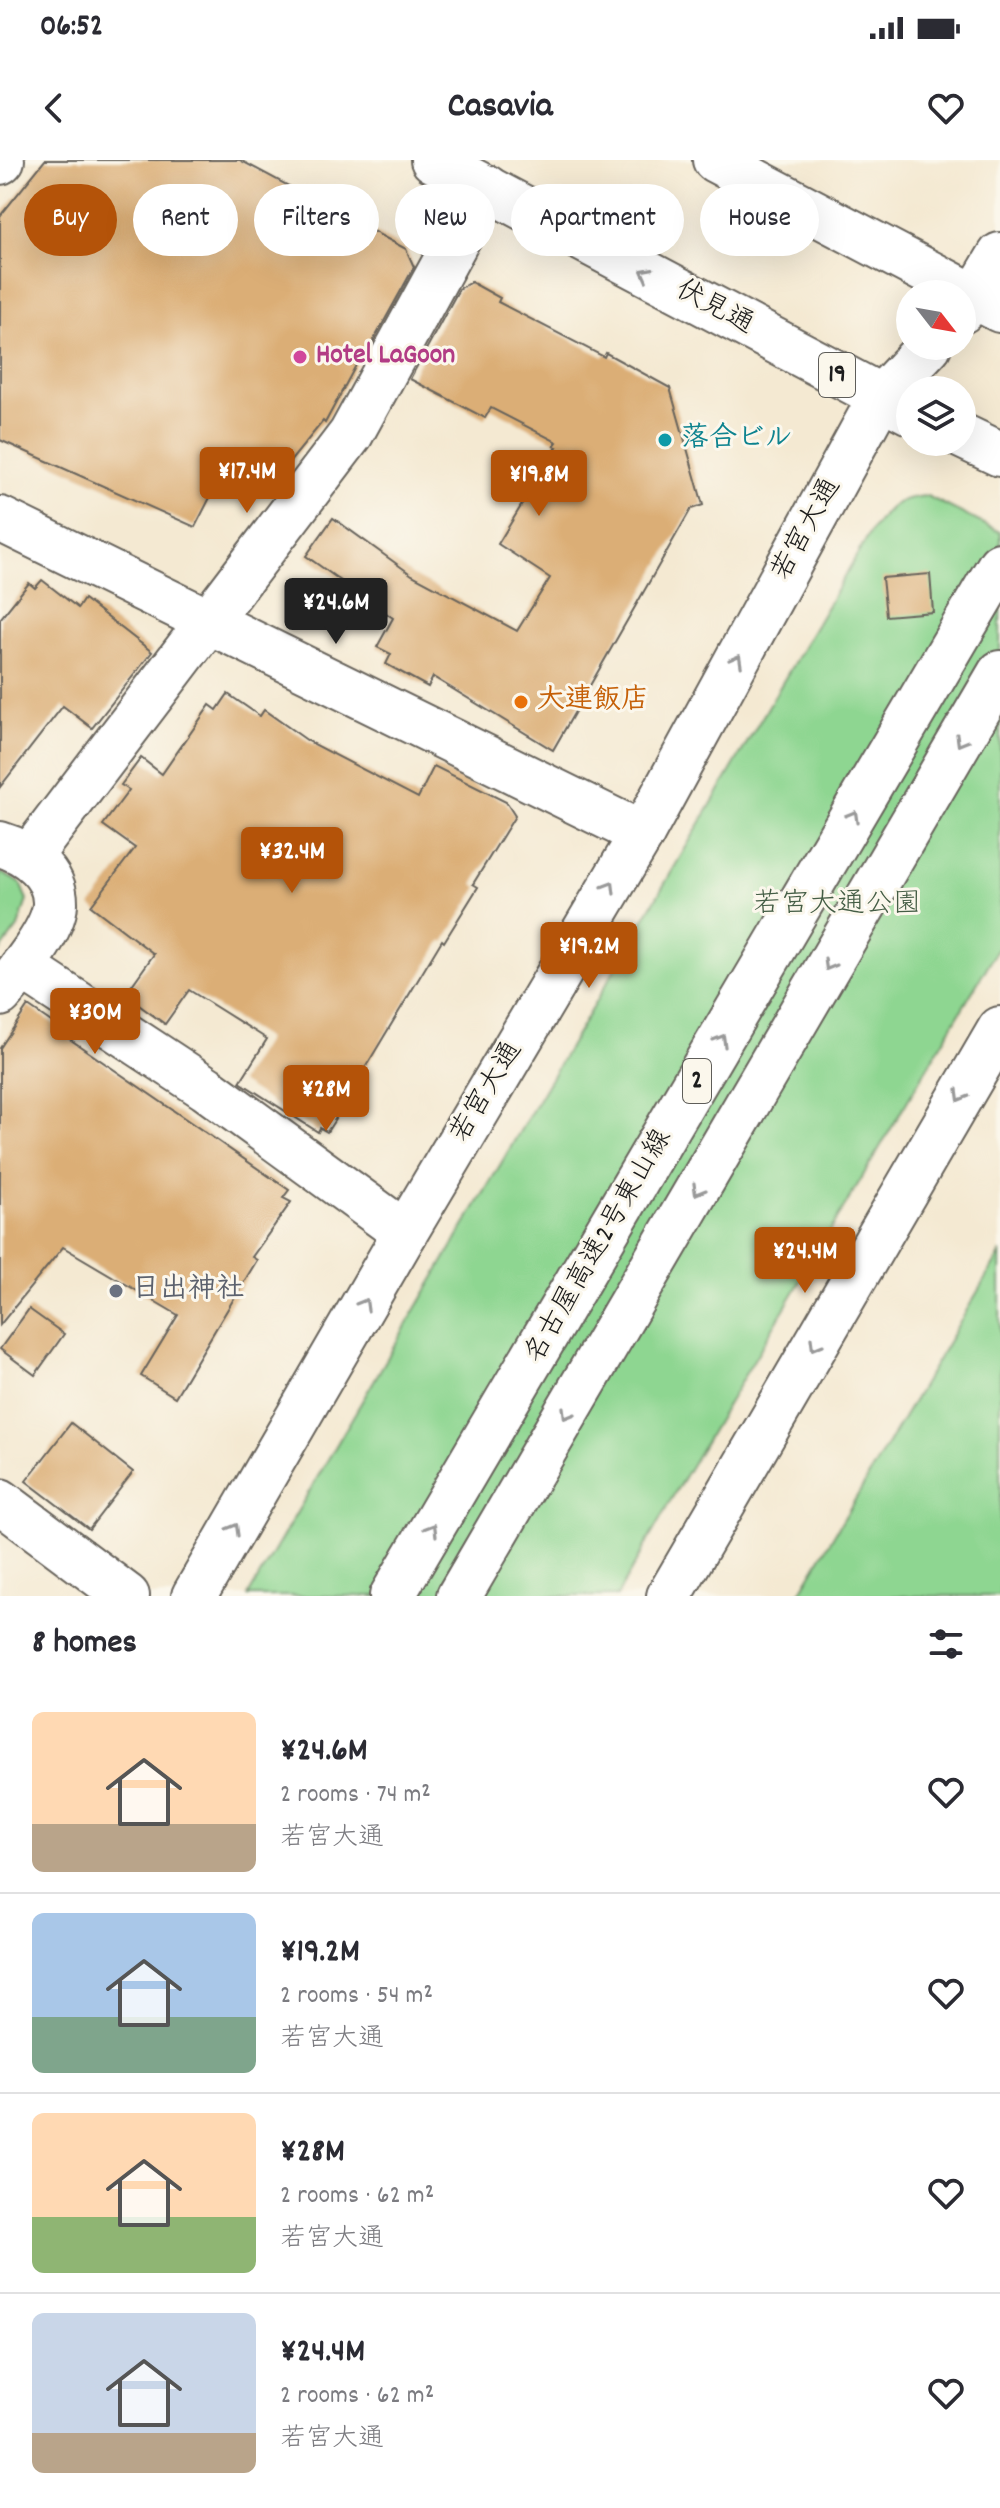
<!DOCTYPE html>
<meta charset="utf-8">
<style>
body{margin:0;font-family:Dekko,"Klee One",sans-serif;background:#f7f7f7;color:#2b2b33;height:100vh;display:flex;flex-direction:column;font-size:30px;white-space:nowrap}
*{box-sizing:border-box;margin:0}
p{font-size:26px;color:#7c7c81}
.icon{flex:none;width:44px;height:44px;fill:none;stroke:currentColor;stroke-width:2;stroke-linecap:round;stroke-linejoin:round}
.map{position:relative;height:1436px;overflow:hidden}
.sheet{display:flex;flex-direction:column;background:#fff;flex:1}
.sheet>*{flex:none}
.top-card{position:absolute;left:24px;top:24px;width:952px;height:72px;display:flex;gap:16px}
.needle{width:52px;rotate:121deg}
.fabs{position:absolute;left:896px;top:120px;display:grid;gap:16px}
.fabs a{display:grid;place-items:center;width:80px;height:80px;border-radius:50%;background:#fff;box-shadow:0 8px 32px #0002;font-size:40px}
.price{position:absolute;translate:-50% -68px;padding:0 18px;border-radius:8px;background:#b45309;color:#fff;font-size:26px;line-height:52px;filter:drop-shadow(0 2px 4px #0008)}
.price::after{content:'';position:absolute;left:50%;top:48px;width:24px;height:18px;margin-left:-12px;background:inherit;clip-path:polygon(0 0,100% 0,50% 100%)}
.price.selected{background:#222;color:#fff}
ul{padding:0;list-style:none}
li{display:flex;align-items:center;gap:24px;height:200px;padding:0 32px}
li+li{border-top:2px solid #e1e1e2}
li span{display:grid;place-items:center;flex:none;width:224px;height:160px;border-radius:12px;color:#555}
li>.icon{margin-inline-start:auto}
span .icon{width:96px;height:96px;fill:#fffc;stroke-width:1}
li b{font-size:34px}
h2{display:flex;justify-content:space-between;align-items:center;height:96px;padding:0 32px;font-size:34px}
.chip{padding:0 28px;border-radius:36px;background:#fff;box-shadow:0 8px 32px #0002;font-size:28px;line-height:72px}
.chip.selected{background:#b45309;color:#fff}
.status{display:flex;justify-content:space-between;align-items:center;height:56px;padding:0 40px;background:#fff;direction:ltr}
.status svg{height:22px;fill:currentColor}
header{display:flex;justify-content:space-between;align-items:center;height:104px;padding:0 32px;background:#fff;font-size:36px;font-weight:700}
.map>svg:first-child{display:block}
.green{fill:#8ed691;stroke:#557956;stroke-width:2}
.building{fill:#dbae76}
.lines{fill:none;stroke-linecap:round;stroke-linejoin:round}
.minor-casing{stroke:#68645c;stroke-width:48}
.tertiary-casing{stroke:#68645c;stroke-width:48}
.trunk-casing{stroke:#68645c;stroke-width:48}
.motorway-casing{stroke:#68645c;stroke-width:48}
.minor{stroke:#fff;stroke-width:44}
.tertiary{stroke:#fff;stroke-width:44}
.trunk{stroke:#fff;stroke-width:44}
.motorway{stroke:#fff;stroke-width:44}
.oneway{stroke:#999}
.hotel-dot{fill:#d1479c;stroke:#fbf7ec;stroke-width:3}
.culture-dot{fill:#0f9aa8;stroke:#fbf7ec;stroke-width:3}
.food-dot{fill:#e8710a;stroke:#fbf7ec;stroke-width:3}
.worship-dot{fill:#6b7280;stroke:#fbf7ec;stroke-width:3}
.labels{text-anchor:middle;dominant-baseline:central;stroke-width:6;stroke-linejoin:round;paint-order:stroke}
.shield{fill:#fbf7ec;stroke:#5f5e5a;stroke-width:2}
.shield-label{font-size:26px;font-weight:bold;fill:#1c1c1c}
.street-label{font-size:28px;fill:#1c1c1c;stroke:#fbf7ec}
.hotel-label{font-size:28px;font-weight:bold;fill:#b23c85;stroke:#fbf7ec;text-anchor:start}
.culture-label{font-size:28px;font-weight:bold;fill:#0d838f;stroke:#fbf7ec;text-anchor:start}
.food-label{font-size:28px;font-weight:bold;fill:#c56008;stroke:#fbf7ec;text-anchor:start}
.park-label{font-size:28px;fill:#445d45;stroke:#fbf7ec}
.worship-label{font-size:28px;font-weight:bold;fill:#5b616d;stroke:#fbf7ec;text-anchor:start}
</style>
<div class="status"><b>06:52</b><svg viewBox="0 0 49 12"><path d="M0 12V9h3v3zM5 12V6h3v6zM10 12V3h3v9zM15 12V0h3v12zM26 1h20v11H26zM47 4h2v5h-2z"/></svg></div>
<header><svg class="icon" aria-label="back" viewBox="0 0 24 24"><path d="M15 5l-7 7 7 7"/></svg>Casavia<svg class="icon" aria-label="heart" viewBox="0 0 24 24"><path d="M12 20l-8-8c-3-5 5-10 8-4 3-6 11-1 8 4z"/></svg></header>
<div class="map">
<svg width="1000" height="1436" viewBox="0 0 1000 1436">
<rect width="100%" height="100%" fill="#fbf7ec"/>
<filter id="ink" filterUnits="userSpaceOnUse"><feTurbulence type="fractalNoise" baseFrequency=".0125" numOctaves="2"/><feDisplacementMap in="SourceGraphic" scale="16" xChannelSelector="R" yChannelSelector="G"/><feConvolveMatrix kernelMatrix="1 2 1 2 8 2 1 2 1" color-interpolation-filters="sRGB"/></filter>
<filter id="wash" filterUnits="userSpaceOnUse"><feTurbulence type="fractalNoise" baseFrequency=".006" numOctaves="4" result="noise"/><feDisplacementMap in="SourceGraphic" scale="32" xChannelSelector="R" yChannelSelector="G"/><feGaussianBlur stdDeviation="1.8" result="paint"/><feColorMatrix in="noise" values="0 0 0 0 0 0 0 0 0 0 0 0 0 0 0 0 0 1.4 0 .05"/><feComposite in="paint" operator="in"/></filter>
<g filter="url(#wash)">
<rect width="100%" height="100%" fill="#f4e9d2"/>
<!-- green -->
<g class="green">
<path d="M927,336L1000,372V785L676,1331L617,1436H248L871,371C890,346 895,338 927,336Z"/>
<path d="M0,712L20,723L27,740L18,767L0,791Z"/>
<path d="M1000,1094V1436H798Z"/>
</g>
<g id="blocks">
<!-- building -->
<g class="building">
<path d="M45,0H240L406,89L414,107L365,196L362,194L325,263L323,261L263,335L226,306L195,367L0,280V56Z"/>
<path d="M471,122L500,138L498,142L604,197L606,193L670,228L703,345L691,349L553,590L433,517L428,527L386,504L391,494L377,487L393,458L306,396L333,358L412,415L517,471L550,418L498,384L557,287L554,286L557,282L491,248L485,258L410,219L459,129Z"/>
<path d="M930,414L933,452L886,456L882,418Z"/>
<path d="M42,420L78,448L84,439L152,492L92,568L63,546L0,627V459L29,423L35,428Z"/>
<path d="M228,534L260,556L264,550L308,581L418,638L434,606L506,642L515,656L473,724L478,727L444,782L442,780L362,913L364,914L327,972L320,968L318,972L240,922L267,879L189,830L165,864L125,835L154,794L91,746L135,688L103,665L129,630L121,625L141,598L162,614L210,545L217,550Z"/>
<path d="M28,846L57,866L55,869L289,1030L283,1038L291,1042L252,1097L257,1100L175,1237L141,1216L178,1155L63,1087L0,1165V888Z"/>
<path d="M29,1149L64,1174L35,1215L0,1189Z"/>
<path d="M71,1263L133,1312L89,1369L26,1321Z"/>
</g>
</g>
</g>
<g filter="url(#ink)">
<use href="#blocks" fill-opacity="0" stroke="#68645c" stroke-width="2"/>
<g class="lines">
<defs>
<g id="minor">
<path d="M0,2L2,0"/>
<path d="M0,359L642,674"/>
<path d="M0,684C27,692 56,713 55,744C54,770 17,815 0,834"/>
<path d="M29,697L351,274L486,27"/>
<path d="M22,807L206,928L405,1073"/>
<path d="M0,1341L127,1436"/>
</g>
<g id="tertiary">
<path d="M962,151L975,137L1000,95"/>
<path d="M194,1436L405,1073L642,674L880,238L929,186"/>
<path d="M669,1436L1000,869"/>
</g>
<g id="trunk">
<path d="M433,0L910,252"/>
<path d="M715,0L1000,150"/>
<path d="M962,276L1000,294"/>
</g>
<g id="motorway">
<path d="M392,1436L1000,405"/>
<path d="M459,1436L1000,513"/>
</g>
</defs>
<!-- minor casing -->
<use href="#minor" class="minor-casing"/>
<!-- tertiary casing -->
<use href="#tertiary" class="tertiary-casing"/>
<!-- trunk casing -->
<use href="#trunk" class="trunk-casing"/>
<!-- motorway casing -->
<use href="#motorway" class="motorway-casing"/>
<!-- minor -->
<use href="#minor" class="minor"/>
<!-- tertiary -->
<use href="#tertiary" class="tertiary"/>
<!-- trunk -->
<use href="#trunk" class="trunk"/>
<!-- motorway -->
<use href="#motorway" class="motorway"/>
</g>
<!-- one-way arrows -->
<defs><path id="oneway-chevron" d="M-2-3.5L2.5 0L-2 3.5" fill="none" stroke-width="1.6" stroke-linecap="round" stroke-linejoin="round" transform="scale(2)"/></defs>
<g class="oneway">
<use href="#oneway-chevron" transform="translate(646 113) rotate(-152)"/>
<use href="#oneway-chevron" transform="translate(737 500) rotate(-61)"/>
<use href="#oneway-chevron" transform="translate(961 581) rotate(120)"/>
<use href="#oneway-chevron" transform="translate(853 656) rotate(-60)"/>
<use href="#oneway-chevron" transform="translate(610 727) rotate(-59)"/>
<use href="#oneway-chevron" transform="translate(829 805) rotate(120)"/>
<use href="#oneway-chevron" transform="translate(721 880) rotate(-60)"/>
<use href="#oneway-chevron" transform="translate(961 936) rotate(120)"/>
<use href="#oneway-chevron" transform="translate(698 1030) rotate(120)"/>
<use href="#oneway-chevron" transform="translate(364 1144) rotate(-60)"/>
<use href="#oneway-chevron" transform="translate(815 1185) rotate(120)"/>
<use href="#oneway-chevron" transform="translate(567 1254) rotate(120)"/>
<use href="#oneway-chevron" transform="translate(234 1369) rotate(-60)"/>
<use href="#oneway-chevron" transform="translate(432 1369) rotate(-59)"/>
</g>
</g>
<!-- markers -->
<circle class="hotel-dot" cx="300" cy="197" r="8"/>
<circle class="culture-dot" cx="665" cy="280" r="8"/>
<circle class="food-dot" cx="521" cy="542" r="8"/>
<circle class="worship-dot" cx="116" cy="1131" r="8"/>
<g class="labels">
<!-- shield labels -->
<g class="shield">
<rect x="819" y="193" width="36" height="44" rx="6"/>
<rect x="683" y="899" width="28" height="44" rx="6"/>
</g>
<g class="shield-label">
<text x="837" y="215">19</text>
<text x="697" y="921">2</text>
</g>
<!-- street labels -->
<g class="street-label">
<text transform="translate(714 149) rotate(28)">伏見通</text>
<text transform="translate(808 370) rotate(-61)">若宮大通</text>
<text transform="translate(488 933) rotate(-59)">若宮大通</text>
<text transform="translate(600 1087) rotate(-60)">名古屋高速2号東山線</text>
</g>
<!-- hotel labels -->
<g class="hotel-label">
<text x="316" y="197">Hotel LaGoon</text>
</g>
<!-- culture labels -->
<g class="culture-label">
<text x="681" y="280">落合ビル</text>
</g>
<!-- food labels -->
<g class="food-label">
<text x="537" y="542">大連飯店</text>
</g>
<!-- park labels -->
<g class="park-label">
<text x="837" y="746">若宮大通公園</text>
</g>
<!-- worship labels -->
<g class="worship-label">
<text x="132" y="1131">日出神社</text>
</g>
</g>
</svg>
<div class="fabs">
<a><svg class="needle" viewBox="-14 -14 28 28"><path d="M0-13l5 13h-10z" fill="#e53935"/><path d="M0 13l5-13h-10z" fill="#7c7c81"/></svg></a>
<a><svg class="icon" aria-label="layers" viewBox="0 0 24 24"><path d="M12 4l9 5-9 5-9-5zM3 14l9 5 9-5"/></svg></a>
</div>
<b class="price" style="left:247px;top:355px">¥17.4M</b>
<b class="price" style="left:539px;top:358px">¥19.8M</b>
<b class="price selected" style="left:336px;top:486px">¥24.6M</b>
<b class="price" style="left:292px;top:735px">¥32.4M</b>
<b class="price" style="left:589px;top:830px">¥19.2M</b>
<b class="price" style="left:95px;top:896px">¥30M</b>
<b class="price" style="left:326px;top:973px">¥28M</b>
<b class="price" style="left:805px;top:1135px">¥24.4M</b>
<div class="top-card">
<a class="chip selected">Buy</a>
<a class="chip">Rent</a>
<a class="chip">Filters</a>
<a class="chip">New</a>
<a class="chip">Apartment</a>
<a class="chip">House</a>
</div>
</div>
<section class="sheet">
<h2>8 homes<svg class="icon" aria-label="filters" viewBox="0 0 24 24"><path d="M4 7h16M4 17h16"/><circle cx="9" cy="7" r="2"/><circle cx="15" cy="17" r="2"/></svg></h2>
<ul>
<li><span style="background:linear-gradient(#ffd9b3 70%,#b9a48a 0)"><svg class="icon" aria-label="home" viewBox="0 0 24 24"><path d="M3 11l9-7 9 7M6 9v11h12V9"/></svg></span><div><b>¥24.6M</b><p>2 rooms · 74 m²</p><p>若宮大通</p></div><svg class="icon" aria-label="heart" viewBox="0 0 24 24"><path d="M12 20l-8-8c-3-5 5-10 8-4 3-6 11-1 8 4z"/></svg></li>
<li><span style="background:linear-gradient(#a9c7e8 65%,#7fa58c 0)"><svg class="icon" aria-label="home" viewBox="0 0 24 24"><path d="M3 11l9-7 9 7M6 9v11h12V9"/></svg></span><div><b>¥19.2M</b><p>2 rooms · 54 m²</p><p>若宮大通</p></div><svg class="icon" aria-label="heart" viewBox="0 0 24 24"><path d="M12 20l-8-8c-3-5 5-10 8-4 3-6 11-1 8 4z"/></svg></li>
<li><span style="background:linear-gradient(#ffd9b3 65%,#8fb573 0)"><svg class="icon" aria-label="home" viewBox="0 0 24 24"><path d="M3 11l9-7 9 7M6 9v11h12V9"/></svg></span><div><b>¥28M</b><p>2 rooms · 62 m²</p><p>若宮大通</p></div><svg class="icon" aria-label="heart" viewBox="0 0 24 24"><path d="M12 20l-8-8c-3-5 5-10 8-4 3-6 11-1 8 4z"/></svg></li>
<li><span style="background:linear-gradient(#c9d6e8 75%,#b9a48a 0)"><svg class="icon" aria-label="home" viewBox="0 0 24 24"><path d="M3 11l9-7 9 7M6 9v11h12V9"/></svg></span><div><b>¥24.4M</b><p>2 rooms · 62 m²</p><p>若宮大通</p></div><svg class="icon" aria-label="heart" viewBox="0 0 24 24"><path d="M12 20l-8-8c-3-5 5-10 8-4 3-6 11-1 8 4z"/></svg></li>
</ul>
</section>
